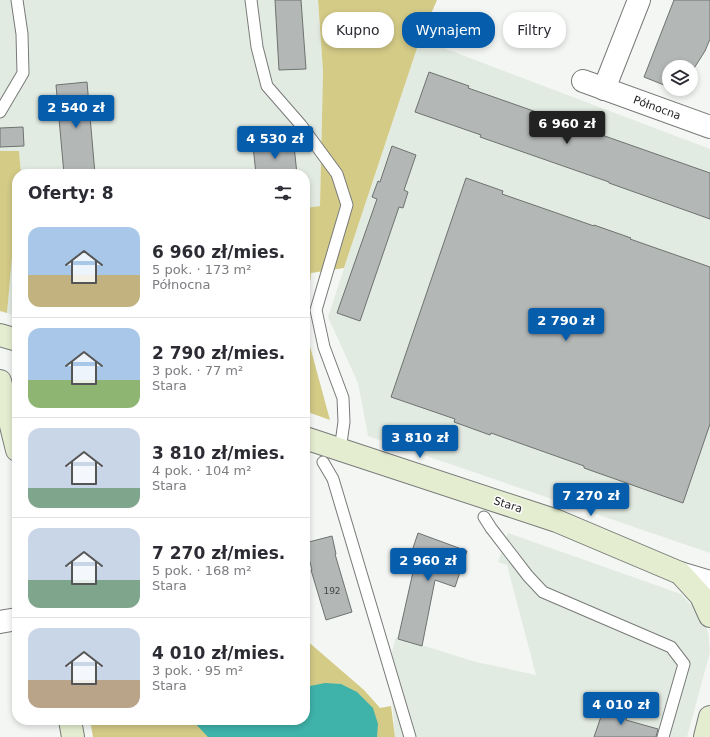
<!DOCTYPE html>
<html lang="pl">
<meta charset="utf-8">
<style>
body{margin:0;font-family:"DejaVu Sans",sans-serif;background:#f2f2f3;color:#2b2b33;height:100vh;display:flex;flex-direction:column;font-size:15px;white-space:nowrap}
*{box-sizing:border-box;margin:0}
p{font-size:13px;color:#7c7c81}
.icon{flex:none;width:22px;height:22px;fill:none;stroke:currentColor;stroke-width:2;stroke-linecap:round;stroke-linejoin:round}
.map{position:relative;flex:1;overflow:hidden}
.side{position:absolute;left:12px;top:169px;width:298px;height:556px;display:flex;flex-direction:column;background:#fff;border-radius:16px;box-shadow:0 2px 6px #0003}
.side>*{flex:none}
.guide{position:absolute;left:322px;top:12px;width:328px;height:36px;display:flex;gap:8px}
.controls{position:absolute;left:662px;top:60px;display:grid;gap:8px}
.controls a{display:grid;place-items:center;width:36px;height:36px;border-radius:50%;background:#fff;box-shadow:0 2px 6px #0003;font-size:20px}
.price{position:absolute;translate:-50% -34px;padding:0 9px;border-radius:4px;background:#055dab;color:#fff;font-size:13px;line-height:26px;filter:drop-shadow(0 1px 2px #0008)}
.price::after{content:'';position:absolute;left:50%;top:24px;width:12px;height:9px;margin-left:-6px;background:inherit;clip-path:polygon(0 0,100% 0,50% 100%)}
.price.current{background:#222;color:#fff}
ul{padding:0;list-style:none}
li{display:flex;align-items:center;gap:12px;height:100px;padding:0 16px}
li+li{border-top:1px solid #e1e1e2}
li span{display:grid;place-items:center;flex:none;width:112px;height:80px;border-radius:12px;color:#555}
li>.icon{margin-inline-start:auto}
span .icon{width:48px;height:48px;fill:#fffc;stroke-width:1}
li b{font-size:17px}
h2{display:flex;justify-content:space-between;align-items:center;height:48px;padding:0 16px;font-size:17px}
.pill{padding:0 14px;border-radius:16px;background:#fff;box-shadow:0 2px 6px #0003;font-size:14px;line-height:36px}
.pill.current{background:#055dab;color:#fff}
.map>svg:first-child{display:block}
.built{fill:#e2ebe2}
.green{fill:#d4cb87}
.water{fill:#3fb3aa}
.building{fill:#b3b7b5;stroke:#6e7270}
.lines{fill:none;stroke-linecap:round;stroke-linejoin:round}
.lane-casing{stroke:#787a78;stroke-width:13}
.street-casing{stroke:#787a78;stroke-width:24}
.secondary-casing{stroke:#787a78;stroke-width:24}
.lane{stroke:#fff;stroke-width:11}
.street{stroke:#fff;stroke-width:22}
.secondary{stroke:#e5edd1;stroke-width:22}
.labels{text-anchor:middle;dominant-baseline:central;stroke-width:3;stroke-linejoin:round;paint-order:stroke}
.number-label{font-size:9px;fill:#444644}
.street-label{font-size:11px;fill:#1f201f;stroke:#fff}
</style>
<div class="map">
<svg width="710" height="737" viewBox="0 0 710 737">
<rect width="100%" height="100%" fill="#f3f6f3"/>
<!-- built -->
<g class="built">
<path d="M0,0H318L323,71L320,206L305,208V174H21L19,151H0Z"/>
<path d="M420,39L710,149V553L368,436L358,383L328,317Z"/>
<path d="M17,253V316L7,313L12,256Z"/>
<path d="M508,533L681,594L702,617L708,632L710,652L687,737H395L389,664L396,637L476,662L536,675L507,565L498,562Z"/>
</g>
<!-- green -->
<g class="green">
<path d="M318,0H437L420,39L344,268L311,273L305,328L330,420L305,411V208L320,206L323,71Z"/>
<path d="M0,151H19L21,174H17V253L12,257L7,313L0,311Z"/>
<path d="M305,639L364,690L380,708L391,706L395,737H93L90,720H305Z"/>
</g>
<!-- water -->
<path class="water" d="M325,683L341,684L357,692L373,708L378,724L377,737H208L192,720H305V687Z"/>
<!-- building -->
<g class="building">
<path d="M275,0H301L306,69L279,70Z"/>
<path d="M674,0H710V39L705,51L691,73V67H669V87L644,77Z"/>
<path d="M429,72L469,86L468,88L710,173V219L609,183V182L480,137L481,135L415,112Z"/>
<path d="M87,82L95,174H64L56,85Z"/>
<path d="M23,127L24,146L0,147V128Z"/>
<path d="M276,143V148L294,146L297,174H256L253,146Z"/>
<path d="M392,146L416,155L404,190L408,192L403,208L399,207L360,321L337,313L377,199L372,197L378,181L380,182Z"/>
<path d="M466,178L503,191L502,194L594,226V225L631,238L630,239L710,267V424L683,503L584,468V466L491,433L490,435L454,422L455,419L391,397Z"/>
<path d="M418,533L467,551L455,587L435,580L422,646L398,639L413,572L406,569Z"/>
<path d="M332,536L336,554H335L352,612L326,620L311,570H312L305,543Z"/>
<path d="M605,705L628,711L626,720L658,729L656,737H594Z"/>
</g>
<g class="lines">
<defs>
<g id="lane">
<path d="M251,0L257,47L267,86L301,125L337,174L347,205L316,310L324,347L343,398L344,422L340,450"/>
<path d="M0,112L23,73L22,34L17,0"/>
<path d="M323,462L333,479L410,737"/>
<path d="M484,517L491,528L528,576L543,592L671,647L684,664L663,737"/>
</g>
<g id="street">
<path d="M583,81L710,127"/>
<path d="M604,89L639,0"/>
<path d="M680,573L710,582"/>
<path d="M0,622L17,619"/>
</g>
<g id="secondary">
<path d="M0,335L17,340"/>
<path d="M0,381L17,450"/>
<path d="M305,438L557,521L680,573L701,596L710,616"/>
<path d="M70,720L73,737"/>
<path d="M705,737L710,717"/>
</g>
</defs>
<!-- lane casing -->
<use href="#lane" class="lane-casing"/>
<!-- street casing -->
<use href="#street" class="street-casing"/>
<!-- secondary casing -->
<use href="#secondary" class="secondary-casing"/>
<!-- lane -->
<use href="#lane" class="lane"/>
<!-- street -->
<use href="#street" class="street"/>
<!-- secondary -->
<use href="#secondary" class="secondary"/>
</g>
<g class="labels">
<!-- number labels -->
<g class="number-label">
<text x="332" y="591">192</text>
</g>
<!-- street labels -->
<g class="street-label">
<text transform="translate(657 108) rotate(20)">Północna</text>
<text transform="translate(508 505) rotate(18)">Stara</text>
</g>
</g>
</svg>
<div class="controls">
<a><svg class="icon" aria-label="layers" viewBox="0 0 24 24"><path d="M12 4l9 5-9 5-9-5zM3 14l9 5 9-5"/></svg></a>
</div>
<b class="price" style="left:76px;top:129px">2 540 zł</b>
<b class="price current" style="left:567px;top:145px">6 960 zł</b>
<b class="price" style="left:275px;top:160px">4 530 zł</b>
<b class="price" style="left:566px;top:342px">2 790 zł</b>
<b class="price" style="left:420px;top:459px">3 810 zł</b>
<b class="price" style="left:591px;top:517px">7 270 zł</b>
<b class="price" style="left:428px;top:582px">2 960 zł</b>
<b class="price" style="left:621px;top:726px">4 010 zł</b>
<div class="guide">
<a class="pill">Kupno</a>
<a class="pill current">Wynajem</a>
<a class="pill">Filtry</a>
</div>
<section class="side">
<h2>Oferty: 8<svg class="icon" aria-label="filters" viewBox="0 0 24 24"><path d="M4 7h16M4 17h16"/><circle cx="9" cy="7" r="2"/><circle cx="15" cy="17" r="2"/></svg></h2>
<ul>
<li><span style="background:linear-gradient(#a9c7e8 60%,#c2b280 0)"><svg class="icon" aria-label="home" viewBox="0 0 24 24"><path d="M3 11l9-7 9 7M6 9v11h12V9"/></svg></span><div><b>6 960 zł/mies.</b><p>5 pok. · 173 m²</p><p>Północna</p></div></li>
<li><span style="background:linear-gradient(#a9c7e8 65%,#8fb573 0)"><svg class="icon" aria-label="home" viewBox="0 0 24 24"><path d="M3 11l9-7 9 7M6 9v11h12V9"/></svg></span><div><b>2 790 zł/mies.</b><p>3 pok. · 77 m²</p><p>Stara</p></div></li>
<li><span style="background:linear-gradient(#c9d6e8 75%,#7fa58c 0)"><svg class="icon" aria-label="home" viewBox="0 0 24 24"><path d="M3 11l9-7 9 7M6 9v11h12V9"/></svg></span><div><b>3 810 zł/mies.</b><p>4 pok. · 104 m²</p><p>Stara</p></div></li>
<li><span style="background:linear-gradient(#c9d6e8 65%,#7fa58c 0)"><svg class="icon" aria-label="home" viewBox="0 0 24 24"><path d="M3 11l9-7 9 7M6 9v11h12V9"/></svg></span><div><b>7 270 zł/mies.</b><p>5 pok. · 168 m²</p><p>Stara</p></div></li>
<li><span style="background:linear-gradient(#c9d6e8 65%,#b9a48a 0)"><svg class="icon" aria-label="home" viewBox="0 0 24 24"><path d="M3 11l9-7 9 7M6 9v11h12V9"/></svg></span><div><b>4 010 zł/mies.</b><p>3 pok. · 95 m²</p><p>Stara</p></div></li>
</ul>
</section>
</div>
